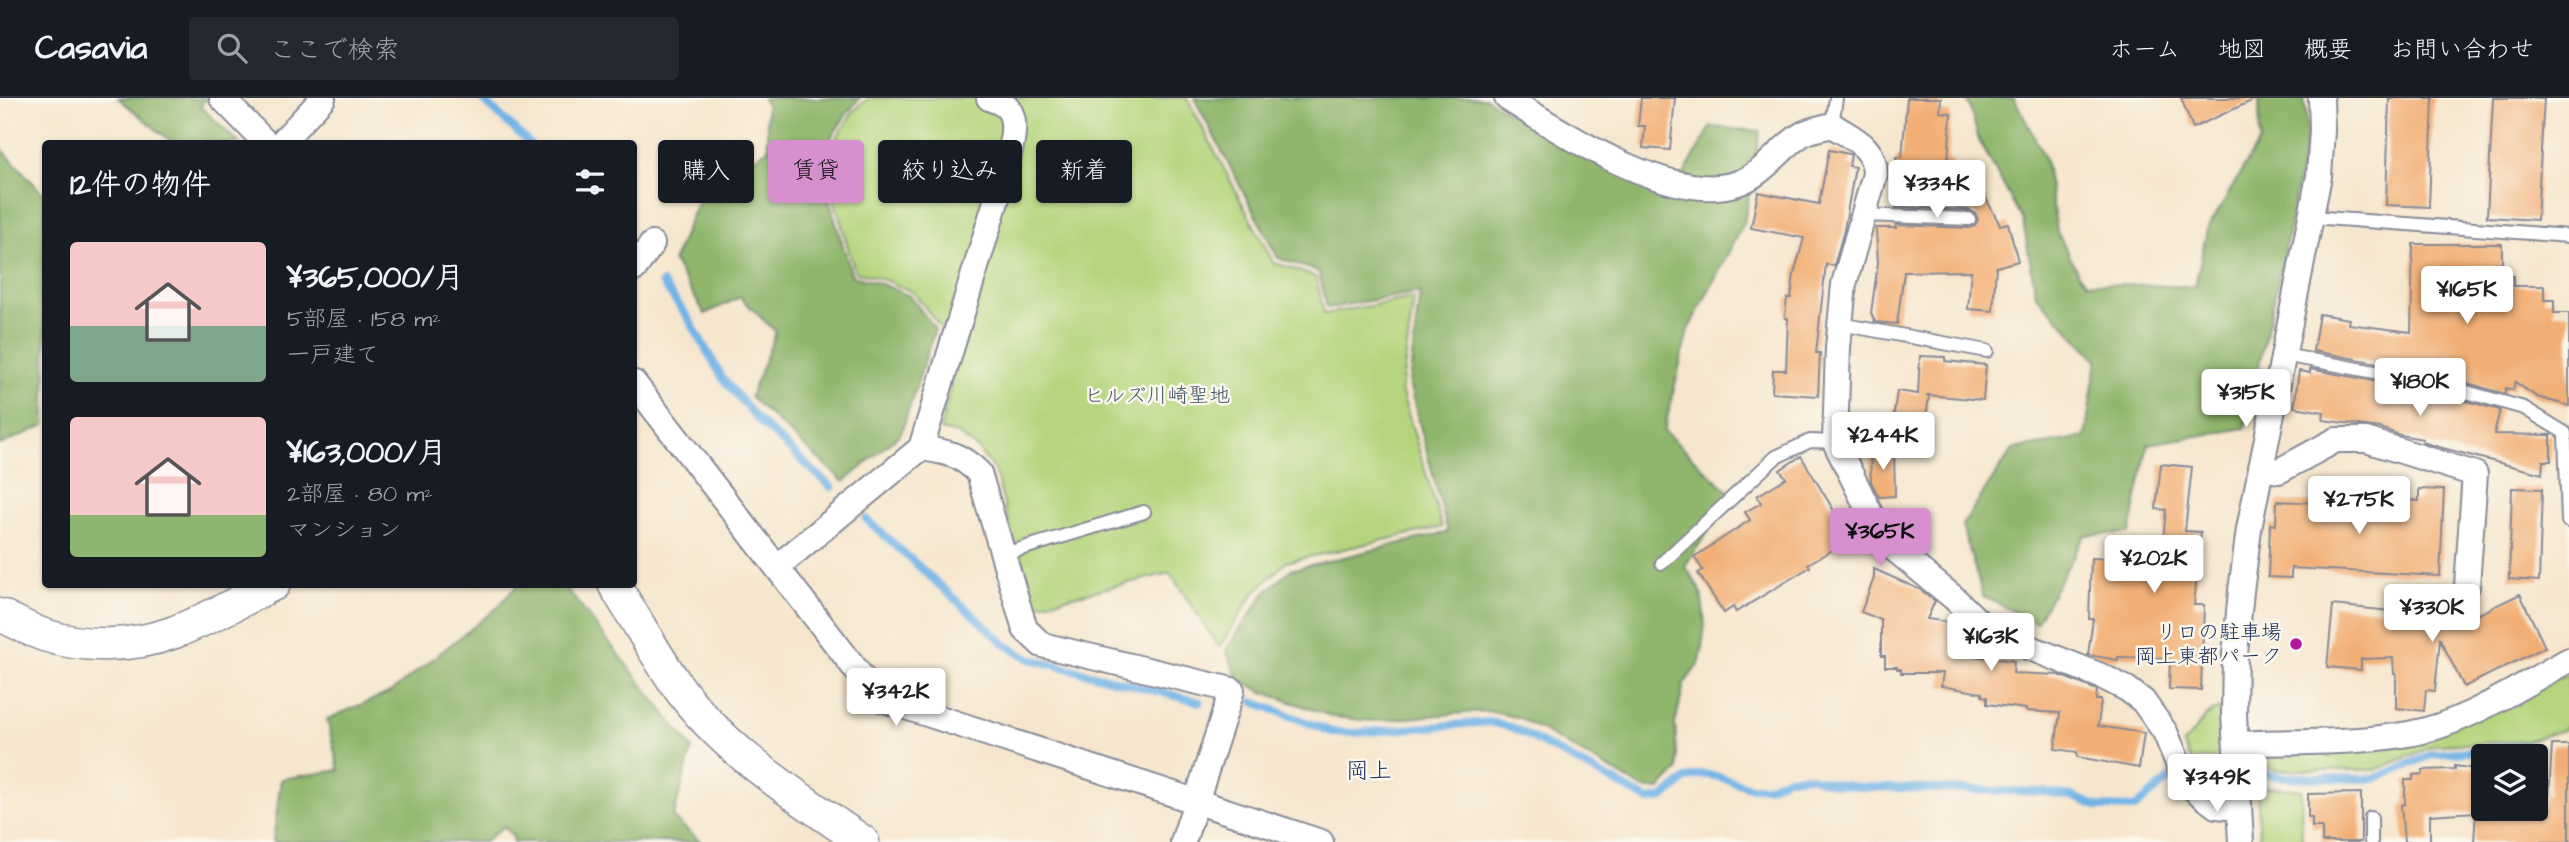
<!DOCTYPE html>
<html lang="ja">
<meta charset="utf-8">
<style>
body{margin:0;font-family:"Architects Daughter","Klee One",sans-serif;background:#242831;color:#f1f3f6;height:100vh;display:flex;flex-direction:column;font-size:26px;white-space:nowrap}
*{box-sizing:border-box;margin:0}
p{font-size:23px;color:#9ea1a6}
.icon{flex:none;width:38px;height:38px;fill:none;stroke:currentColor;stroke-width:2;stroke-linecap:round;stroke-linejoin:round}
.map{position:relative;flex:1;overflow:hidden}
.drawer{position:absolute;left:42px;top:42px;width:595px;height:448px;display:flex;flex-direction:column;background:#171b24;border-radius:7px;box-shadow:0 2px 5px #0004}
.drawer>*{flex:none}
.guide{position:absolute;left:658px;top:42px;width:665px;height:63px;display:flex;gap:14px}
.controls{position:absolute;left:2471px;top:646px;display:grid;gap:14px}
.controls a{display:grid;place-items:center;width:77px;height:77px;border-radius:7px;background:#171b24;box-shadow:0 2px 5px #0004;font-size:35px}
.price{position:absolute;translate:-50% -60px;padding:0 16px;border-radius:7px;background:#fff;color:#222;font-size:23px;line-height:46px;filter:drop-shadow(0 2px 4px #0008)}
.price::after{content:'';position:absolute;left:50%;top:42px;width:21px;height:16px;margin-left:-10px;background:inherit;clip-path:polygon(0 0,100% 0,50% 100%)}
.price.on{background:#d690ce;color:#111}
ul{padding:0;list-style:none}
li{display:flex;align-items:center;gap:21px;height:175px;padding:0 28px}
li span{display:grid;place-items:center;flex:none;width:196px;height:140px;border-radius:7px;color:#555}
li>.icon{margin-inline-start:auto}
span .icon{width:84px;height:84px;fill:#fffc;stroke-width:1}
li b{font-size:30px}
h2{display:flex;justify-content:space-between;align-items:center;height:84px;padding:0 28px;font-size:30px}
.pill{padding:0 24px;border-radius:7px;background:#171b24;box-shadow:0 2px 5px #0004;font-size:24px;line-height:63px}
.pill.on{background:#d690ce;color:#111}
header{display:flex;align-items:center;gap:42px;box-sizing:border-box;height:98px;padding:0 35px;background:#171b24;border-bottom:2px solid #363941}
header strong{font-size:33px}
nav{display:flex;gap:38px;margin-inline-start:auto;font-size:24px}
.search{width:490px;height:63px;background:#242831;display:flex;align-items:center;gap:18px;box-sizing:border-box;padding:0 24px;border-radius:7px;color:#9ea1a6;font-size:26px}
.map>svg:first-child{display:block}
.green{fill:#b4d57d;stroke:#68826e;stroke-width:2}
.forest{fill:#8fb66c;stroke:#557265;stroke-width:2}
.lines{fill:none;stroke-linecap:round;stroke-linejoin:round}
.stream{stroke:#72b4e7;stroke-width:8}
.building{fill:#f2af74}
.service-casing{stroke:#888a96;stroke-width:16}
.minor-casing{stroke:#888a96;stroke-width:28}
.tertiary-casing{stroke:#888a96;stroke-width:35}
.service{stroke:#fff;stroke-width:12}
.minor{stroke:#fff;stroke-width:24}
.tertiary{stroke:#fff;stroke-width:32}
.poi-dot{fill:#b5179e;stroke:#fbf7ec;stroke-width:2.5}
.labels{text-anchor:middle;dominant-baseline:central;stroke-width:5;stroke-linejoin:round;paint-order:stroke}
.park-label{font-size:21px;fill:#415866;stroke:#fbf7ec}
.poi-label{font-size:21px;fill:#1b2f5e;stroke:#fbf7ec;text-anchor:end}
.neighbourhood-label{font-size:23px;fill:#1b2f5e;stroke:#fbf7ec}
</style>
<header>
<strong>Casavia</strong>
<div class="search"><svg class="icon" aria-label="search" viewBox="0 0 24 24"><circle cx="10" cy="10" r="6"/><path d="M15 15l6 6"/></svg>ここで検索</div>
<nav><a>ホーム</a><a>地図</a><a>概要</a><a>お問い合わせ</a></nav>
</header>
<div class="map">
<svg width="2569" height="744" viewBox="0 0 2569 744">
<rect width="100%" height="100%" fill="#fbf7ec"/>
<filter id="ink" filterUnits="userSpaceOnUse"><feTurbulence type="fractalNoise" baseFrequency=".0143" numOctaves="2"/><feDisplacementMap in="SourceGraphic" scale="14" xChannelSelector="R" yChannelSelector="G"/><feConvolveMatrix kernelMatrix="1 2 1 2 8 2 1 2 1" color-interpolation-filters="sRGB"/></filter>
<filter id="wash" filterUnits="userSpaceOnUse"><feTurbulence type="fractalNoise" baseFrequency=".00686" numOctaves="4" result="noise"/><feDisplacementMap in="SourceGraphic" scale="28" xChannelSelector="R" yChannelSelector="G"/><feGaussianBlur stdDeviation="1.57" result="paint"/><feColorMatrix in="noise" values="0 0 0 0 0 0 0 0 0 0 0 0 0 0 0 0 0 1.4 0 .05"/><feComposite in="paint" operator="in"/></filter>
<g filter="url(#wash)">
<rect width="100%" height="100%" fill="#f6e6ce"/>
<!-- green -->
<g class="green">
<path d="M868,0H1187L1273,164L1316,179L1324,216L1414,200L1401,292L1442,429L1286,464L1255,494L1219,549L1170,475L1031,508L995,373L977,350L958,336L940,332L959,253L913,194L880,180L855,174L831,90L834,44L853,14Z"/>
<path d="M2569,576V626L2563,632L2526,643L2436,647L2375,672H2278L2258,666V663L2267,657L2361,652Z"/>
<path d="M2220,610L2221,667L2214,661H2199L2193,667L2183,645C2199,632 2200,617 2220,610Z"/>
<path d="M2257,688L2301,692L2302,744H2260Z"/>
</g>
<!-- forest -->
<g class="forest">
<path d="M118,0H207L200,8L239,45H173Z"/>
<path d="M763,0H860L848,14L828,44L826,92L852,178L879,185L910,198L935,231L901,335L844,384L750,299L776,234L740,199L705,216L673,163L701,95L768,51L766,7Z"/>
<path d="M1194,0H1485L1553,41L1675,92L1711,29L1760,33L1744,125L1688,232L1664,333L1732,397L1685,468L1701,493L1705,527L1700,564L1684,586L1675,626L1678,672L1659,692L1643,690L1520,620L1487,613L1372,623L1334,619L1263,594L1238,581L1226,552L1265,495L1290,472L1448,434L1409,286L1420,194L1327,210L1319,174L1278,160Z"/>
<path d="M1967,0H2014L2045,60L2057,134L2079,176L2088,185L2195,189L2207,132L2260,42L2259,0H2304L2308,32L2288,138L2245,330L2148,346L2130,435L2085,437L2036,525L1983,498L1962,427L2013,351L2085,339L2097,262L2036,197L2023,123L1979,42Z"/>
<path d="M0,49L46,99L45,327L0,347Z"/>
<path d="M518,486L564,487L692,650L673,720L701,744H513L514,740L504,728L484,744H273L281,681L339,672L327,621L391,594L497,510Z"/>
</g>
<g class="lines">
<!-- stream -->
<g class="stream">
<path d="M481,0L530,46"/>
<path d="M662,185L687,218L723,281L758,322L831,389"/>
<path d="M866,421L1005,546L1027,560L1200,604"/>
<path d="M1254,604L1332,634L1354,635L1489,624L1514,630L1648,702L1663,700L1686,681L1702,676L1720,679L1749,689H1767L1787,680L1808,678L1834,686L1857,689L2044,694L2071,698L2099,709L2135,710L2169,681"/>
<path d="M2196,674L2254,673L2281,679L2374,681L2433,656L2528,648"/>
</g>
</g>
<g id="blocks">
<!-- building -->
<g class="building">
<path d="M1641,0H1675L1670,52L1643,50L1645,28H1638Z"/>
<path d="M1907,0H1941L1940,14L1951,15L1948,63H1953V97L1978,85L2000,127L2008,125L2018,163L1996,169L1993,213L1968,211L1971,173L1904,174L1897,226L1875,224L1871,215L1878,165L1876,130H1896V127L1969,130L1974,128L1978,122L1976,116L1969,112L1896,109V59H1902Z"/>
<path d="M2181,0H2258L2193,30Z"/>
<path d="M2389,0H2433L2429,109L2386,107Z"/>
<path d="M2493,0H2544L2537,122L2487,119Z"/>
<path d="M1829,52L1849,56L1851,57L1849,68L1855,69L1844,132L1834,168L1826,166L1816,255H1820L1818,298L1772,295L1773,272H1786L1788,220H1785L1787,200H1791L1794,176L1804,140L1751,130L1758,94L1819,106Z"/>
<path d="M2413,146H2502V178H2513V188H2544V202H2554V215H2569V308L2537,299L2515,284L2513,292L2506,290L2505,296L2436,276L2313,253L2319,216L2349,221L2348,226L2411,234Z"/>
<path d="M1920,258L1945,259V263L1986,267L1983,302L1926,297L1929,298L1922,348L1890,343L1897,293L1918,296Z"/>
<path d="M2310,271L2432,294L2500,312L2494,336L2551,337V363H2543L2542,376L2446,351L2422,344L2423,341L2400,337L2380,330L2323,322L2324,314L2294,309L2299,273L2310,275Z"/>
<path d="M1870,352H1894L1895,398L1879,399L1871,384Z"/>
<path d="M1801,358L1851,441L1808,466L1810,469L1736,514L1733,509L1724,515L1698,475L1703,472L1694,459L1750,422L1745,414L1761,405L1757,398L1786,380L1780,372Z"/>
<path d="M2161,366L2192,369L2185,433L2201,434L2194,507H2204L2201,592L2169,591L2170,562L2164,560L2118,559V562L2088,557L2093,521H2089L2091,460L2161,462L2166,412L2156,411Z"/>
<path d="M2512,390L2542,391L2539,483L2509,481Z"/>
<path d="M2419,391L2444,392L2440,478L2291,470V480L2268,479L2270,426L2276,427L2277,403L2338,406L2339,398L2419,403Z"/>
<path d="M1874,471L1921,492L1935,503L1927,521L1960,526L1962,529L1961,535L1970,536L1968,544L1975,546L1973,558L2014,563L2013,575L2059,577L2097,592L2096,602H2101L2098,628L2144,635L2139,670L2077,659V654L2055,651L2060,615L2026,613V611L1987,606V599L1982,598V595L1941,588L1943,575H1901V571H1897V569H1885V558H1881V522L1861,514L1874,480Z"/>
<path d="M2520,496L2545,549L2464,589L2440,541L2435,593L2426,592L2424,613L2396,610V576H2394L2393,560L2361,561V572L2327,569L2333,507L2438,518L2437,526L2469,510L2473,519Z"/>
<path d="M2552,647H2569V744H2474L2476,714L2430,717V744H2404L2401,707L2405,706V682H2413V677L2423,676V672L2455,671V668L2483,672V710H2539V707L2544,708L2546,697H2549Z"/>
<path d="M2361,695V744H2322V729H2312V719H2308V696Z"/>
</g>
</g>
</g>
<g filter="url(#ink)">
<use href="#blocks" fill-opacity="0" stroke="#888a96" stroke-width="2"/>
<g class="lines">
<defs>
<g id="service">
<path d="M1832,27L1836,0"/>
<path d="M1863,117L1969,121"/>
<path d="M2311,119L2569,138"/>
<path d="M1840,226L1987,253"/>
<path d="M2284,257L2434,285L2524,310L2565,335L2568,423"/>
<path d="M1004,456L1144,414"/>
<path d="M1662,465L1776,359L1810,343L1835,344"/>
<path d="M2371,720V744"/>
</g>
<g id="minor">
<path d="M222,0L267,46"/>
<path d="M1507,0C1561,34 1672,108 1738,85C1764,76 1779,51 1801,37C1810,31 1822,30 1832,27C1853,41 1875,48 1875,76L1844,186L1838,250L1835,344L1873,421L1894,451L1954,500L1988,533L2101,578L2127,591L2143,603L2165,634L2181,672L2194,691L2216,708L2239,710"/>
<path d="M280,46L323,0"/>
<path d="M634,171L652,146"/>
<path d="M634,285L878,600L1321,744"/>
<path d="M921,350L1007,67C1010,50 1021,19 1004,7C1000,4 993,2 989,0"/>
<path d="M2261,370L2279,373L2336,342H2366L2475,376L2467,488"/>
<path d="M778,468L921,350C947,354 960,356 979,375L1025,531L1042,547L1232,592L1183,744"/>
<path d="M2236,646C2292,643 2352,646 2408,636C2463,627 2520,588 2569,562"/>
<path d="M2241,744L2234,616L2235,556L2241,493L2249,431L2319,78L2322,32L2321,0"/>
</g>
<g id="tertiary">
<path d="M614,486C635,520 654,554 676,586C723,653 797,698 863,744"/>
<path d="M0,517C14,523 29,532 44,537C83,550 133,549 172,535C207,522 240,503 274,486"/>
</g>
</defs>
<!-- service casing -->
<use href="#service" class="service-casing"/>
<!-- minor casing -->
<use href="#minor" class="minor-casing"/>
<!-- tertiary casing -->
<use href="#tertiary" class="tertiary-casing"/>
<!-- service -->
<use href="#service" class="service"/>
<!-- minor -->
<use href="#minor" class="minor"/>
<!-- tertiary -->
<use href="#tertiary" class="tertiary"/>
</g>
</g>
<!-- markers -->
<circle class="poi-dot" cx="2296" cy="546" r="7"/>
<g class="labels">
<!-- park labels -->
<g class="park-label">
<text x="1157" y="297">ヒルズ川崎聖地</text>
</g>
<!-- poi labels -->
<g class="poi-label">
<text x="2282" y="534">リロの駐車場<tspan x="2282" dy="24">岡上東都パーク</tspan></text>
</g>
<!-- neighbourhood labels -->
<g class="neighbourhood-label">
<text x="1369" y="673">岡上</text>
</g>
</g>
</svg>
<div class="controls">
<a><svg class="icon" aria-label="layers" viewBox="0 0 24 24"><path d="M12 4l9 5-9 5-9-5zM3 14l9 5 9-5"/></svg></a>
</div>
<b class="price" style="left:1937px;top:122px">¥334K</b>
<b class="price" style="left:2467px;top:228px">¥165K</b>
<b class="price" style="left:2420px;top:320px">¥180K</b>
<b class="price" style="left:2246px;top:331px">¥315K</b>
<b class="price" style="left:1883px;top:374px">¥244K</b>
<b class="price" style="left:2359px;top:438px">¥275K</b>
<b class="price on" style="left:1880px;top:470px">¥365K</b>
<b class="price" style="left:2154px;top:497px">¥202K</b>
<b class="price" style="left:2432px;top:546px">¥330K</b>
<b class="price" style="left:1991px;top:575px">¥163K</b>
<b class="price" style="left:896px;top:630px">¥342K</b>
<b class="price" style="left:2217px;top:716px">¥349K</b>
<div class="guide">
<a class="pill">購入</a>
<a class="pill on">賃貸</a>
<a class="pill">絞り込み</a>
<a class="pill">新着</a>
</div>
<section class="drawer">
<h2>12件の物件<svg class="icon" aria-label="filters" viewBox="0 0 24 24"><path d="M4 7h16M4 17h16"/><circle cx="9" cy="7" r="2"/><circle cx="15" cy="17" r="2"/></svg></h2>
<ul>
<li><span style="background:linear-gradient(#f6c9c9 60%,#7fa58c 0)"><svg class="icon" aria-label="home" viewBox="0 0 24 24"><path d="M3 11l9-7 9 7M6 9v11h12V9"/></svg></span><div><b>¥365,000/月</b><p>5部屋 · 158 m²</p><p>一戸建て</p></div></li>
<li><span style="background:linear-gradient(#f6c9c9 70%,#8fb573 0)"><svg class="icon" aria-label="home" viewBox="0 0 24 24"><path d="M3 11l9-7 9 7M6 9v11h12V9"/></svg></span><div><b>¥163,000/月</b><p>2部屋 · 80 m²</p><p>マンション</p></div></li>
</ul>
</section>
</div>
